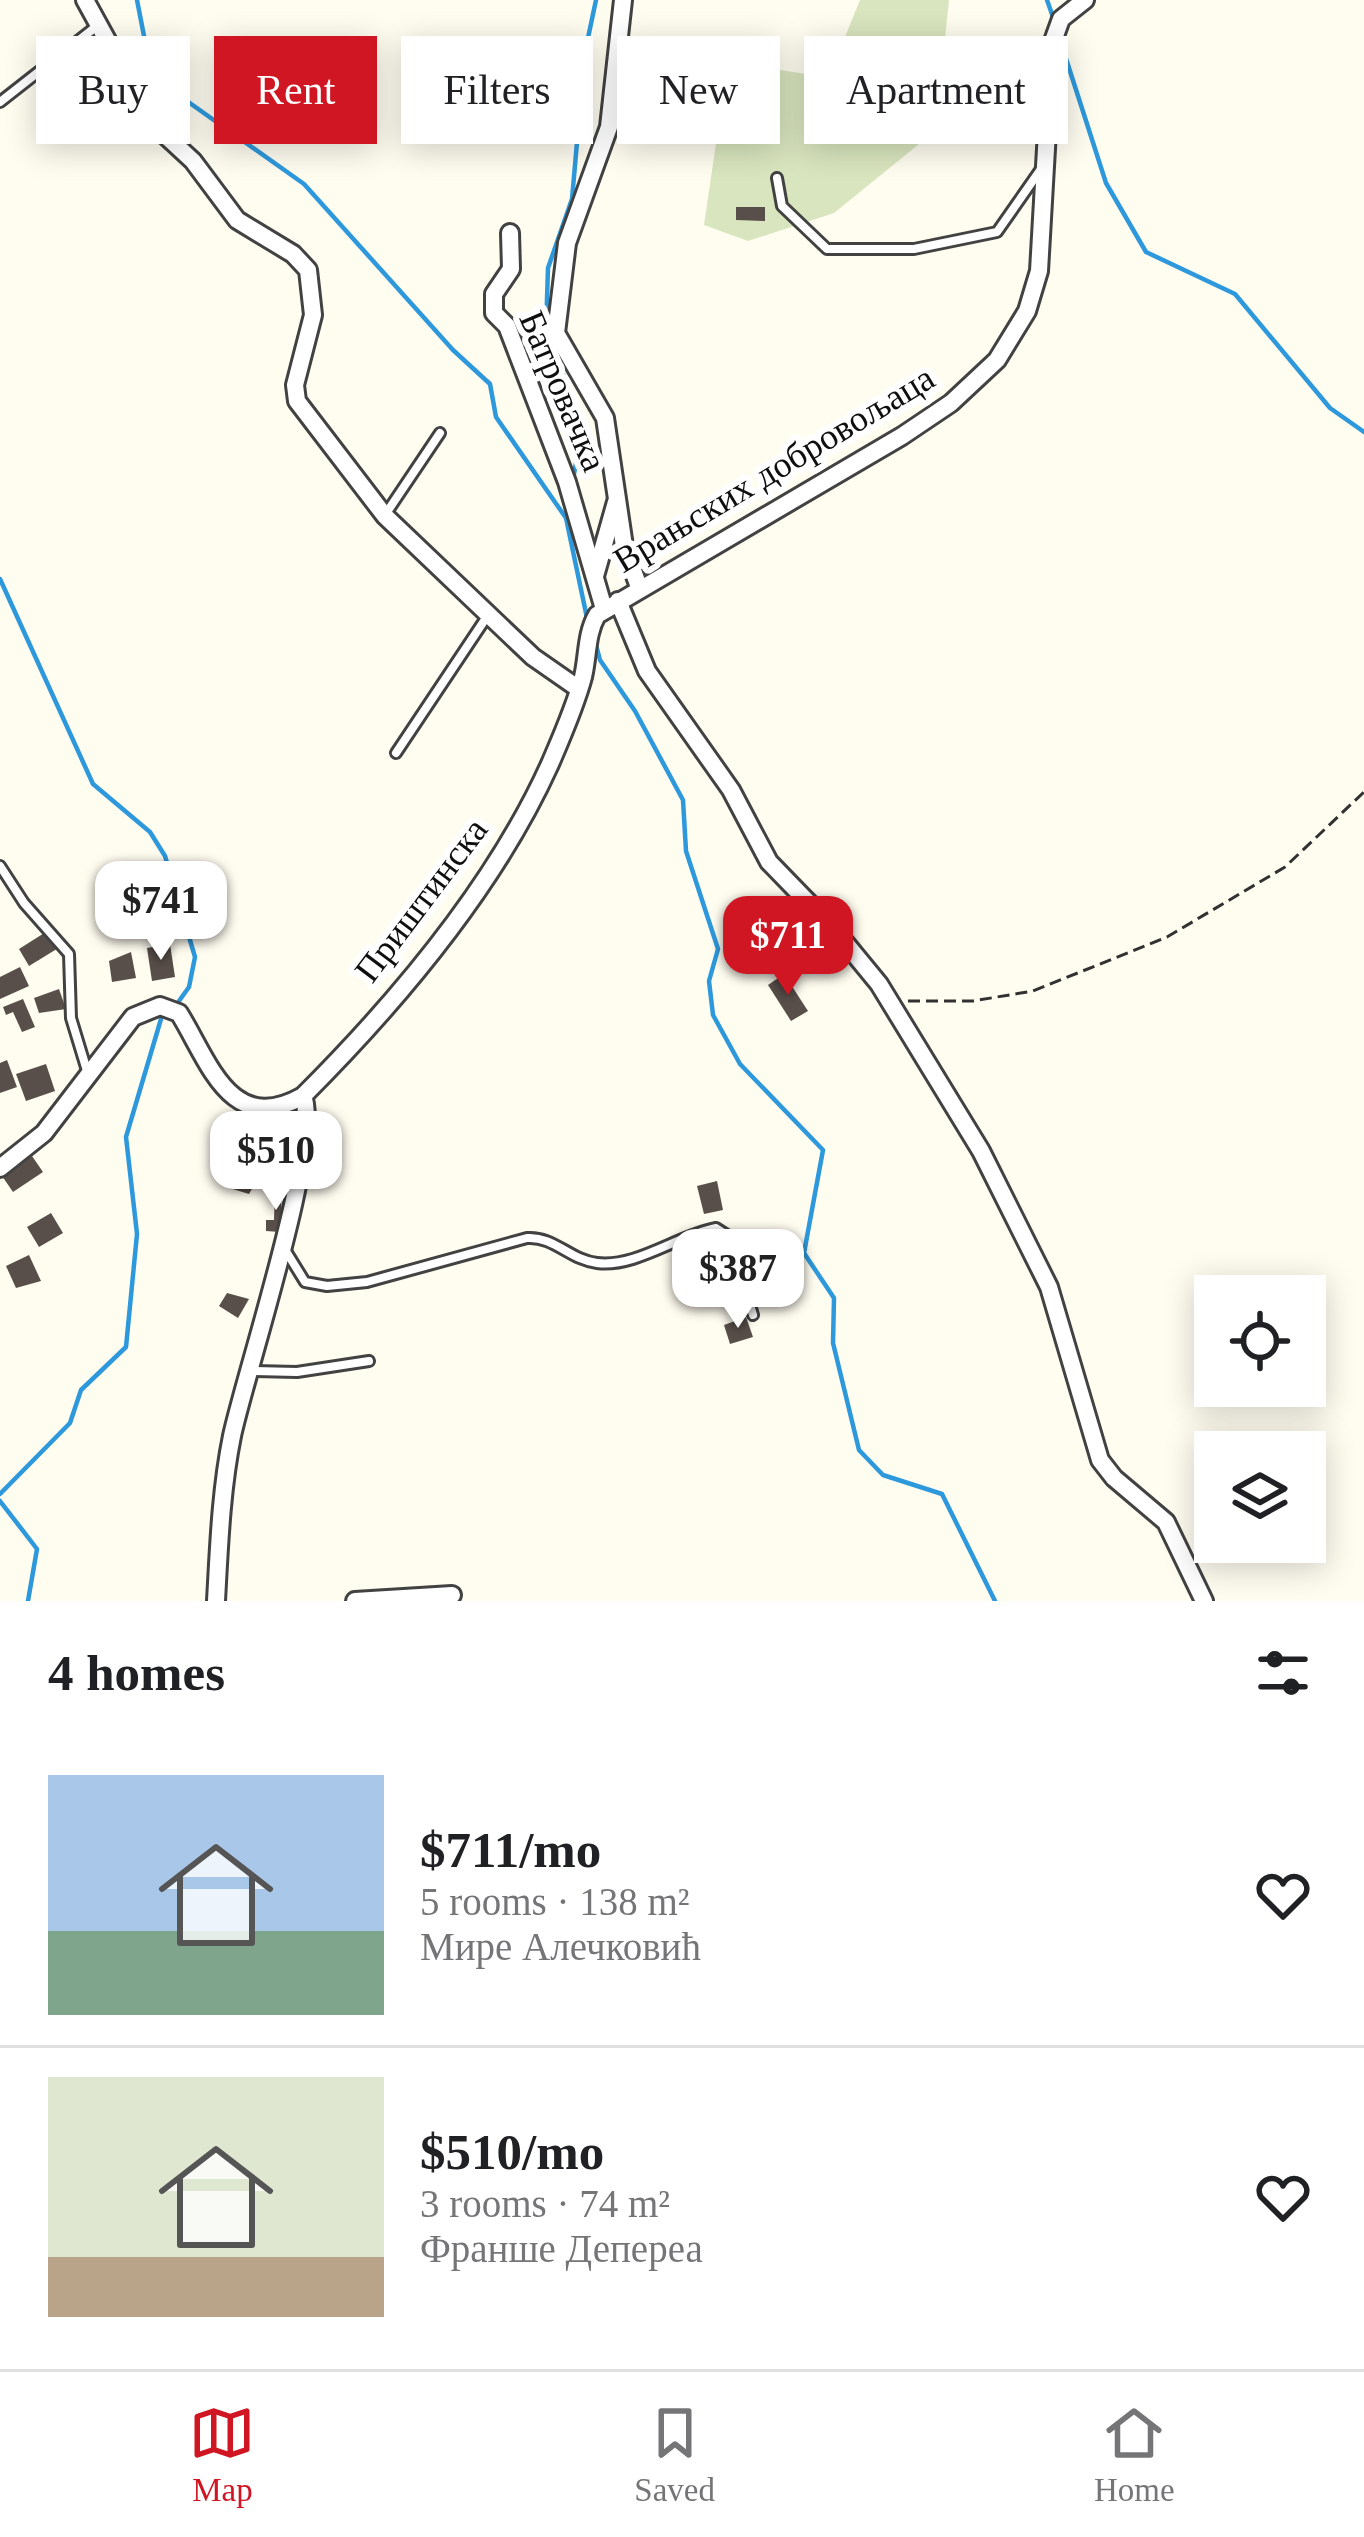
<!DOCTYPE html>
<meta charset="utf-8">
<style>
body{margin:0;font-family:"Times New Roman",serif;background:#f2f2f2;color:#202124;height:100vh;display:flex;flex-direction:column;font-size:45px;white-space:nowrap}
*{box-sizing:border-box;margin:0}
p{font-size:39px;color:#757577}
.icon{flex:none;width:66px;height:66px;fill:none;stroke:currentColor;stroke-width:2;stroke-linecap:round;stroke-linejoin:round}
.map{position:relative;height:1601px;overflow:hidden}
.sheet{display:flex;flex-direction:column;background:#fff;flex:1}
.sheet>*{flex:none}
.hud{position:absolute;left:36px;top:36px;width:1293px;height:108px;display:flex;gap:24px}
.buttons{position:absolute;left:1194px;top:1275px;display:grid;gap:24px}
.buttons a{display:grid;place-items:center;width:132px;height:132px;border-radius:0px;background:#fff;box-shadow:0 6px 30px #0003;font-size:60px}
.price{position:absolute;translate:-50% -102px;padding:0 27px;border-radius:24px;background:#fff;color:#222;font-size:39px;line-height:78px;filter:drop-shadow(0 3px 6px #0008)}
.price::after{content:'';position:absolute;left:50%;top:72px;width:36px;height:27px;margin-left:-18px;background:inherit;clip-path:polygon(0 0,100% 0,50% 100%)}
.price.active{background:#cf1622;color:#fff}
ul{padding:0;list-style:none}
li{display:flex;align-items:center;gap:36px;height:300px;padding:0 48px}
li+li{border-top:3px solid #e0e0e0}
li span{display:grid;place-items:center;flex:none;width:336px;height:240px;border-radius:0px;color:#555}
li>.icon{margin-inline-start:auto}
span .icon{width:144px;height:144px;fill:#fffc;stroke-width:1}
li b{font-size:51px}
h2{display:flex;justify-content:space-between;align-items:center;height:144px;padding:0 48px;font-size:51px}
.tag{padding:0 42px;border-radius:0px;background:#fff;box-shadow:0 6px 30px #0003;font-size:42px;line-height:108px}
.tag.active{background:#cf1622;color:#fff}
.tabs{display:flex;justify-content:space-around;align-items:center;height:168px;border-top:3px solid #e0e0e0;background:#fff;font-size:33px;color:#757577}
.tabs a{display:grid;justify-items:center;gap:6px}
.tabs .active{color:#cf1622}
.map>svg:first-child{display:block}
.cemetery{fill:#d9e5be}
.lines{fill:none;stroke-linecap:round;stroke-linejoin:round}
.stream{stroke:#2d99dc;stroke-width:4.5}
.building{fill:#594f4a}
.lane-casing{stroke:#424242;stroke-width:14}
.street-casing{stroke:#424242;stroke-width:22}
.path{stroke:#313131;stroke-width:3;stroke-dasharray:12 6;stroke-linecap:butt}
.lane{stroke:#fff;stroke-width:8}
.street{stroke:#fff;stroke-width:16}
.labels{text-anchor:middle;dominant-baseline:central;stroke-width:12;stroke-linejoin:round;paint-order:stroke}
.street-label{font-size:36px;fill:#0f0f0f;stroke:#fff}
</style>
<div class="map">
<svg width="1364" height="1601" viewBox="0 0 1364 1601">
<rect width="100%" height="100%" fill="#fffcf0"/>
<!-- cemetery -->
<path class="cemetery" d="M860,0H949L935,131L834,213L748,241L704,225L728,62L806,74L843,42Z"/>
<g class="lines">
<!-- stream -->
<g class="stream">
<path d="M137,0L145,41L170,89L304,184L453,350L490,384L496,417L566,518L587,618"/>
<path d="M1047,0L1053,17"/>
<path d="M1060,40L1106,183L1146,252L1235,294L1330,408L1364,432"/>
<path d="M573,479L583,426L546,330L548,268L572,199L585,52L596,0"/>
<path d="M0,579L93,784L150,832L165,856L195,957L189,987L179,1001"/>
<path d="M596,645L600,660L635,711L683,800L686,851L718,949L709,981L713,1015L740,1064L823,1150L804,1253L834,1298L833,1343L859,1450L883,1475L942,1494L995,1601"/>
<path d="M0,1494L70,1423L81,1390L126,1347L137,1234L126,1137L161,1019"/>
<path d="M0,1501L37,1549L28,1601"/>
</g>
</g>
<!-- building -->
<g class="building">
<path d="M57,71L75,89L55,111L36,94Z"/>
<path d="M736,207H765V221L736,220Z"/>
<path d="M49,930L60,947L29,966L19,949Z"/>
<path d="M170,944L175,977L152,981L147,948Z"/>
<path d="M131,952L136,978L112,982L109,961Z"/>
<path d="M20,967L29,986L0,999V977Z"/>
<path d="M784,974L808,1011L791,1021L768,985Z"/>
<path d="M59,989L66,1009L39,1013L34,998Z"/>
<path d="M23,999L35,1027L22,1032L13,1012L6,1015L3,1007Z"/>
<path d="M7,1060L17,1087L0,1093V1063Z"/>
<path d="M46,1064L55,1091L26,1101L16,1074Z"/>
<path d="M277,1112L302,1115L300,1137L274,1134Z"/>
<path d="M32,1156L43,1172L13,1192L2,1176Z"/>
<path d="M235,1171L256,1182L249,1194L226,1187Z"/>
<path d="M717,1181L723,1210L704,1214L697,1186Z"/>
<path d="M275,1187H282L280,1232L266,1231V1220H274Z"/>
<path d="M51,1213L63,1233L39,1247L27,1227Z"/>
<path d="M29,1255L41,1281L16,1288L6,1266Z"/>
<path d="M227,1293L249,1299L238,1318L219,1306Z"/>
<path d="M746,1317L753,1337L730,1344L724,1325Z"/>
</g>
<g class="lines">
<defs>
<g id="lane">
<path d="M0,102L97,26"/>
<path d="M777,178L782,206L827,249H914L997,232L1041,169"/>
<path d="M385,515L440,433"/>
<path d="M396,753L488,615"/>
<path d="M0,866L24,903L69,954L71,1018L88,1074"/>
<path d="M284,1248L305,1282L327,1286L367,1282L527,1238C554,1236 570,1260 597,1263C636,1268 678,1235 716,1228L730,1237L753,1315"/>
<path d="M250,1371L297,1372L369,1361"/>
</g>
<g id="street">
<path d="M85,0L153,124L193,161L237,220L293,254L308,270L313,315L295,385L297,401L385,516L533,657L579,689"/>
<path d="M623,0L609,127L567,243L556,333L605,418L624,546L639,587"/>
<path d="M510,233L511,269L494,294V313L507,326L567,482L604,609"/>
<path d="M595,576L616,502"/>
<path d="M618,601L647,671L731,790L769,862L833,928L879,984L981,1151L1049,1287L1100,1460L1114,1478L1166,1522L1204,1601"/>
<path d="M0,1168L44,1133L133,1017L160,1006L179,1013C209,1061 230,1137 303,1096C397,1002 495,886 550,764C562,736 575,707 583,677C588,656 586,634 597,615L902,436L951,403L997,360L1027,311L1039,271L1052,44L1061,19L1085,0"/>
<path d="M216,1601C219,1547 221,1490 232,1436C245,1374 322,1143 303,1096"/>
<path d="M355,1601L452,1595"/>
</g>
</defs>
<!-- lane casing -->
<use href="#lane" class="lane-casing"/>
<!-- street casing -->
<use href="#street" class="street-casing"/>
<!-- path -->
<path class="path" d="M908,1001H973L1033,991L1167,937L1285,867L1364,792"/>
<!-- lane -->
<use href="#lane" class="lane"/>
<!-- street -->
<use href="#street" class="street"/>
</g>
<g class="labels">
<!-- street labels -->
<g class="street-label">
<text transform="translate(563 391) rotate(67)">Батровачка</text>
<text transform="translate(774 469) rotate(-31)">Врањских добровољаца</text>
<text transform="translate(421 900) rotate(-53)">Приштинска</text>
</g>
</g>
</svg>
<div class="buttons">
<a><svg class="icon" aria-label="locate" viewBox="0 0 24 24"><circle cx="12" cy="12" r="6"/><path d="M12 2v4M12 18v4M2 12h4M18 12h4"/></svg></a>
<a><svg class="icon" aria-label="layers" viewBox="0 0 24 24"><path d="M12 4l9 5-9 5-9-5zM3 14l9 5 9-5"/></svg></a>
</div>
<b class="price" style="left:161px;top:963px">$741</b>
<b class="price active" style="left:788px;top:998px">$711</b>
<b class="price" style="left:276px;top:1213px">$510</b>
<b class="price" style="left:738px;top:1331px">$387</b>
<div class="hud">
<a class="tag">Buy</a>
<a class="tag active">Rent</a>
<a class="tag">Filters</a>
<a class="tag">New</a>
<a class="tag">Apartment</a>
</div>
</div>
<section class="sheet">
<h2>4 homes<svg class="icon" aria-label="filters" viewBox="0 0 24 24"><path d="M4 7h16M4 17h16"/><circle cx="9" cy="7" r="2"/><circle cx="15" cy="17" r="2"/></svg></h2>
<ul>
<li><span style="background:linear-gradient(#a9c7e8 65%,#7fa58c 0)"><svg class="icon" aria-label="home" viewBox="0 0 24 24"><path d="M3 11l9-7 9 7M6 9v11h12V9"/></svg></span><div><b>$711/mo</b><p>5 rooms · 138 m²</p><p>Мире Алечковић</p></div><svg class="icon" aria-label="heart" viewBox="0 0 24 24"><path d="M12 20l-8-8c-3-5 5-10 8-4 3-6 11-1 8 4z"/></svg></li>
<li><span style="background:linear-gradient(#dfe7d0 75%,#b9a48a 0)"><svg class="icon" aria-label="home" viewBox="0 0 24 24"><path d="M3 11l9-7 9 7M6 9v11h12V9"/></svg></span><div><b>$510/mo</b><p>3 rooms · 74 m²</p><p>Франше Депереа</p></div><svg class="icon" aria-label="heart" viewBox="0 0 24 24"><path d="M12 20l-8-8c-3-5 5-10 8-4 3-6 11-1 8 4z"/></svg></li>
</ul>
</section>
<nav class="tabs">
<a class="active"><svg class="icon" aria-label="map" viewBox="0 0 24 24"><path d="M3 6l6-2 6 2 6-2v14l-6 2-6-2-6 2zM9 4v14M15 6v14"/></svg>Map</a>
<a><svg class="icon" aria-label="saved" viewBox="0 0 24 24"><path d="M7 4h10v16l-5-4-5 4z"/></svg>Saved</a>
<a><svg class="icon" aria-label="home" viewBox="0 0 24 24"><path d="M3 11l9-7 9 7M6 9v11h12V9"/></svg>Home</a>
</nav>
